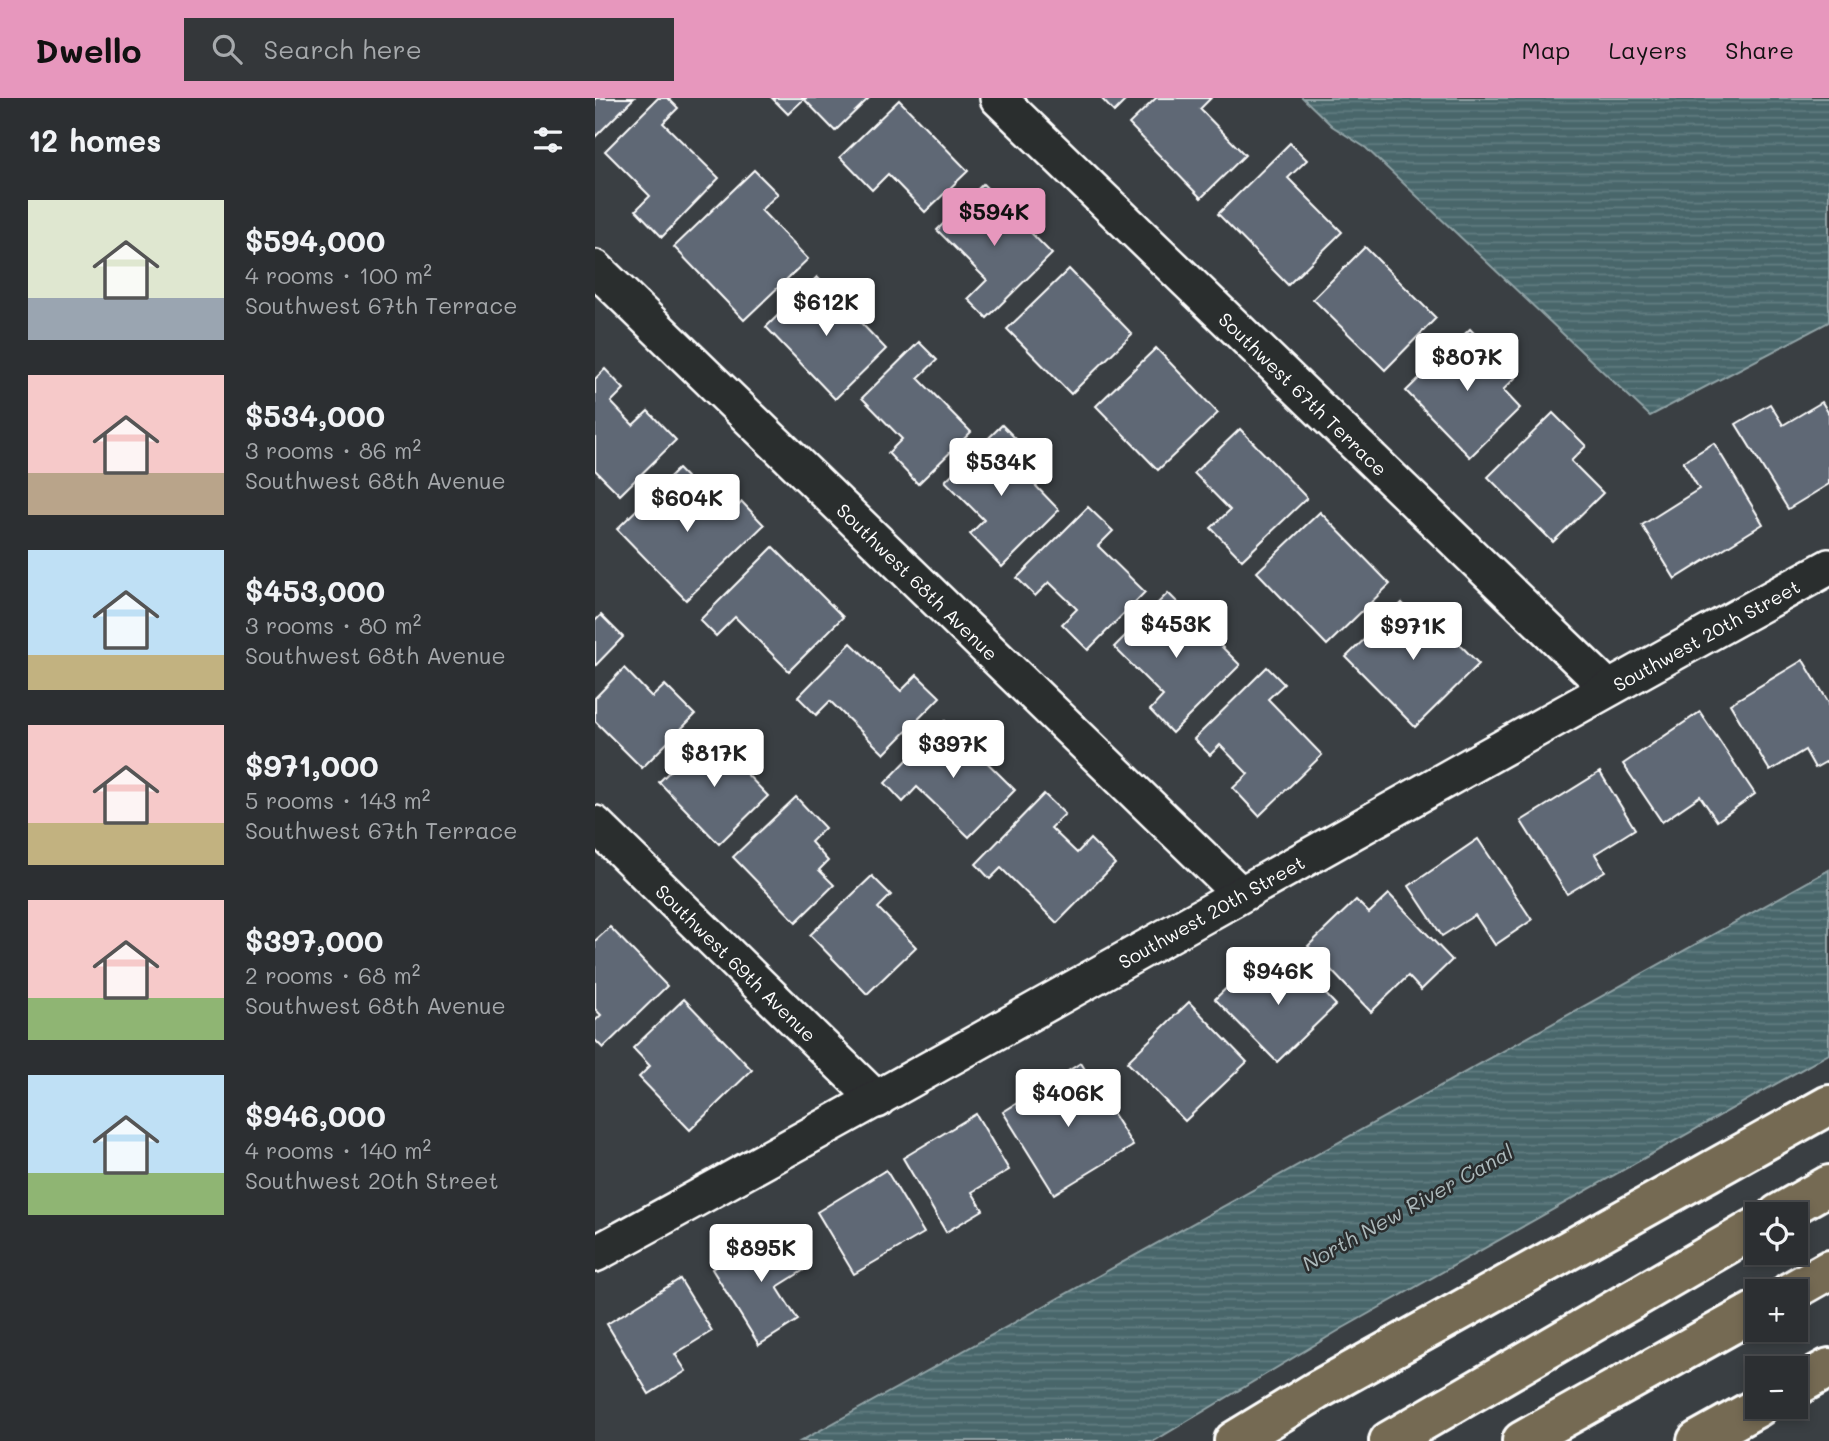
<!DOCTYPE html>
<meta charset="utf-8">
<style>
body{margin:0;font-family:Mali,sans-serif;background:#34373a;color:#f1f3f6;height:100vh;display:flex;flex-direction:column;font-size:26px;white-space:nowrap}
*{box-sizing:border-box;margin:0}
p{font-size:23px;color:#a6a9ac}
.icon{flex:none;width:38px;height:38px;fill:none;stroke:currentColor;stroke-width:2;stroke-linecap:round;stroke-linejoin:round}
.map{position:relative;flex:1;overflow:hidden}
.side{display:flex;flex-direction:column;background:#2c2f32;width:595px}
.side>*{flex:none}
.controls{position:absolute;left:1150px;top:1104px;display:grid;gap:14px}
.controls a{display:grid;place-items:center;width:63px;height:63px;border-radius:0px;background:#2c2f32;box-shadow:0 4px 10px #0003,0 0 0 2px #484a4d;font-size:35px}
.price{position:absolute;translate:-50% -60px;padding:0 16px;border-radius:7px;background:#fff;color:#222;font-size:23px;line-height:46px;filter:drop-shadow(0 2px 4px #0008)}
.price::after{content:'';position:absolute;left:50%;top:42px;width:21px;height:16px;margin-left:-10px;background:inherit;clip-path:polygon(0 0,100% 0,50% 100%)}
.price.on{background:#e797bd;color:#111}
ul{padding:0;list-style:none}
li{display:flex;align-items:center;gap:21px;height:175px;padding:0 28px}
li span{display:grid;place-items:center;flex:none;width:196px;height:140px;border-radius:0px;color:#555}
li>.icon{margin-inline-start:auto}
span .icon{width:84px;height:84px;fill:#fffc;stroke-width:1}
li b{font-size:30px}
h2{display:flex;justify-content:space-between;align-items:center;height:84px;padding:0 28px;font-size:30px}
header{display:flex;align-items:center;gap:42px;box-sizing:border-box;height:98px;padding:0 35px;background:#e797bd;color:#111}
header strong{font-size:33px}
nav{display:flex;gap:38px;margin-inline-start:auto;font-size:24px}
.search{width:490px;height:63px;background:#34373a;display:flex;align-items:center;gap:18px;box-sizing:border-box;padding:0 24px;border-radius:0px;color:#a6a9ac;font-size:26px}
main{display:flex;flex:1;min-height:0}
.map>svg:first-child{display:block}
.water{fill:url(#water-rules);stroke:#91a3a6;stroke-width:2}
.building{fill:#5f6875;stroke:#fff;stroke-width:2}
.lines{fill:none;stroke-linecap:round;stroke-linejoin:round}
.minor-casing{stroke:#fff;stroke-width:40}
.major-casing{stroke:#fff;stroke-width:44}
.highway-casing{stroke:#fff;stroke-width:44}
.minor{stroke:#2a2d2e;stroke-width:35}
.major{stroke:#756b52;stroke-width:38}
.highway{stroke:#756b52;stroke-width:38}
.labels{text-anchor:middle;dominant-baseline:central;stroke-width:5;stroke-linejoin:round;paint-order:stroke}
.street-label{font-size:19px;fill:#fff;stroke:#2a2d2e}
.water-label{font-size:21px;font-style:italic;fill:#adbabc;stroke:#2a2d2e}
</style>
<header>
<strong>Dwello</strong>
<div class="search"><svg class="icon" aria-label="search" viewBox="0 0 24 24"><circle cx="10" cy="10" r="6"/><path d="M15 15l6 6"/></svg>Search here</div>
<nav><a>Map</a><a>Layers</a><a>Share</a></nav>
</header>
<main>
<section class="side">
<h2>12 homes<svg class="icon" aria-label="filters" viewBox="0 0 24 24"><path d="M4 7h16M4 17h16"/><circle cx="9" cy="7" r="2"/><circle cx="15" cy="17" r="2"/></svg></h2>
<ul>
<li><span style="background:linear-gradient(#dfe7d0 70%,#9aa5b1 0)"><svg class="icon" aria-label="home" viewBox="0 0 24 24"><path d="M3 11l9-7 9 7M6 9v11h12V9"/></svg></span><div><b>$594,000</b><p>4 rooms · 100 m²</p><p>Southwest 67th Terrace</p></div></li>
<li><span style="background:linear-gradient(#f6c9c9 70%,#b9a48a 0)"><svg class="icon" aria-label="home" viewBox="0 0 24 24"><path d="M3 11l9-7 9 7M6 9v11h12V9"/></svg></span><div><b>$534,000</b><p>3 rooms · 86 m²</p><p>Southwest 68th Avenue</p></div></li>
<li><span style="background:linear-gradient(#bfe0f5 75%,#c2b280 0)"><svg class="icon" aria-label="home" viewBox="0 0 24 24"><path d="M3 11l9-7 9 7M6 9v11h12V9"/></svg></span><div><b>$453,000</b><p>3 rooms · 80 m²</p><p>Southwest 68th Avenue</p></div></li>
<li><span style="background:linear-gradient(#f6c9c9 70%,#c2b280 0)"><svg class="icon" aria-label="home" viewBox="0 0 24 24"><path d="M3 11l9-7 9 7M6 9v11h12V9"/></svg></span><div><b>$971,000</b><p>5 rooms · 143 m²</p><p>Southwest 67th Terrace</p></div></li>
<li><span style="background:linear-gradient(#f6c9c9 70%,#8fb573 0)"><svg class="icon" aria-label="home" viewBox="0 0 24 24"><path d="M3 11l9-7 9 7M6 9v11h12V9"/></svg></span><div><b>$397,000</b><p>2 rooms · 68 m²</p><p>Southwest 68th Avenue</p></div></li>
<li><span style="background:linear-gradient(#bfe0f5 70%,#8fb573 0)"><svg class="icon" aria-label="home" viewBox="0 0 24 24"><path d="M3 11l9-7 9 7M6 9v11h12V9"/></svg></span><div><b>$946,000</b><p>4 rooms · 140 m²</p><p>Southwest 20th Street</p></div></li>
</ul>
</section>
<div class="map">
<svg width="1234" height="1343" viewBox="0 0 1234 1343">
<defs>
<pattern id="water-rules" width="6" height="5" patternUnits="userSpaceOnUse" patternTransform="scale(1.75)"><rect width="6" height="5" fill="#48666b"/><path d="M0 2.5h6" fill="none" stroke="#637d81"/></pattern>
</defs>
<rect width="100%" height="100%" fill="#3a3f43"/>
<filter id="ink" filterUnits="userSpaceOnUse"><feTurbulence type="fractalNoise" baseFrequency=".0143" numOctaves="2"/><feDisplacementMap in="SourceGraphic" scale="14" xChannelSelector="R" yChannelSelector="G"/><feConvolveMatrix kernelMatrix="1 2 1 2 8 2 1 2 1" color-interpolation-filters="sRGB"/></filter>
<g filter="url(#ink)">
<!-- water -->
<g class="water">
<path d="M708,0H1234V224L1055,318L771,50L737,28Z"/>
<path d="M1234,772V956L748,1230L559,1343H206Z"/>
</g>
<!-- building -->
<g class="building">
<path d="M0,0H39L0,39Z"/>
<path d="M63,0H73L83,10L68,25L124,80L67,139L41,112L55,98L10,53Z"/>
<path d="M177,0H274L240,33L209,1L193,16Z"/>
<path d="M506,0H533L519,14Z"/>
<path d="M561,0H616L605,11L650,57L606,100L534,26Z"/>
<path d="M304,2L373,73L330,114L293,76L277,92L245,59Z"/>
<path d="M695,45L712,62L693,80L747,134L693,187L623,116Z"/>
<path d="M159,72L183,96L166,112L213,161L149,222L79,149Z"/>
<path d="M388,86L457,156L392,220L373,201L392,182L342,132Z"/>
<path d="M770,149L841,220L790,272L718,201Z"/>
<path d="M474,171L537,236L476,296L412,231Z"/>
<path d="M222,179L291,251L240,301L171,229Z"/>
<path d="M875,231L921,279L908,292L925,310L875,359L811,293Z"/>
<path d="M324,244L342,262L323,280L376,334L323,386L293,355L307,341L267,300Z"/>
<path d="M561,250L623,315L563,372L501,308Z"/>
<path d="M10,271L29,291L16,304L38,327L53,313L81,342L25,397L0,372V281Z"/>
<path d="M1227,304L1234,316V386L1193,411L1141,326L1175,306L1188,327Z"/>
<path d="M958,315L991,348L976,363L1008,395L958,444L893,379Z"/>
<path d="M407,327L426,346L413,359L464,412L407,469L375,436L389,422L350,383Z"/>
<path d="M645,331L712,400L647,462L616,430L635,412L599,375Z"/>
<path d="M1119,345L1168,426L1080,481L1047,427L1104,391L1088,364Z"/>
<path d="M83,371L131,420L147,404L169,427L91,502L22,431Z"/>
<path d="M493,409L518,433L503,448L550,494L493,552L467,526L482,511L454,484L440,498L422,480Z"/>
<path d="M725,414L795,486L732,547L662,474Z"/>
<path d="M178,449L248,519L194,573L140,519L121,538L105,522Z"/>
<path d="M573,495L645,567L577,635L555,612L568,598L519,549Z"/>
<path d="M807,505L820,518L829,510L884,566L820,629L751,559Z"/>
<path d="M6,517L28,539L0,568V523Z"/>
<path d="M256,545L306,593L322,577L345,599L289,656L235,603L221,617L203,599Z"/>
<path d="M1208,562L1234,605V662L1220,670L1210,652L1175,673L1135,606Z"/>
<path d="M672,569L689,586L673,601L727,657L664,718L638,690L653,676L625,647L615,657L599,641Z"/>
<path d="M29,570L57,599L70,587L100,617L47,670L0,623V600Z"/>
<path d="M1105,614L1160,696L1122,723L1105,698L1067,724L1028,666Z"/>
<path d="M350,623L420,692L374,739L322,689L308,704L290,685Z"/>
<path d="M113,636L173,698L124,746L64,684Z"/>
<path d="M1005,674L1040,731L1000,756L1010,773L972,796L926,723Z"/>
<path d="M449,696L470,716L456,730L482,755L495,741L520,766L462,825L406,770L395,781L381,766Z"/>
<path d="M201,699L230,730L216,744L233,763L224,772L239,787L201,824L138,759Z"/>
<path d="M883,741L937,822L900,847L880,817L847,838L814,788Z"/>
<path d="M277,778L296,797L283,810L321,849L272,896L215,837Z"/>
<path d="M794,796L857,862L826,892L813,878L776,914L713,848L761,802L774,815Z"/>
<path d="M15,829L72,888L8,950L0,942V923L6,917L0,911V843Z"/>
<path d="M694,857L741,907L682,964L620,901L643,879L657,893Z"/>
<path d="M89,901L157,972L95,1032L44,979L55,968L38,950Z"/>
<path d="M594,904L652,964L590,1023L532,964Z"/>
<path d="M486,965L538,1048L459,1096L408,1014Z"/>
<path d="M381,1016L414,1072L377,1094L388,1112L351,1134L308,1060Z"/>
<path d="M291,1072L329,1135L259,1176L222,1114Z"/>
<path d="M183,1130L209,1172L182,1189L203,1222L164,1247L117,1171Z"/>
<path d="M85,1181L117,1233L80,1256L91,1273L54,1296L12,1226Z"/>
</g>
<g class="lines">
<defs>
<g id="minor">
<path id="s1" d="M403,0L1013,590"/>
<path id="s2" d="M0,170L645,796"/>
<path id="s3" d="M0,726L282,1002"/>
<path id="s4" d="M0,1156C413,931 821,695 1234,469"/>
</g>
<path id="major" d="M639,1343L721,1293L1234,1007"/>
<g id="highway">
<path d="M1183,1116L1234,1087"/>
<path d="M1195,1194L1234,1172"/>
<path d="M1200,1289L1234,1270"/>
<path d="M794,1343L1162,1129"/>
<path d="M927,1343L1162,1212"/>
<path d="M1102,1343L1163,1309"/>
</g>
</defs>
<!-- minor casing -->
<use href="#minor" class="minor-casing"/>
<!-- major casing -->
<use href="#major" class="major-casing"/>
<!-- highway casing -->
<use href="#highway" class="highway-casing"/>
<!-- minor -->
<use href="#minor" class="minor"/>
<!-- major -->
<use href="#major" class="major"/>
<!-- highway -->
<use href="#highway" class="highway"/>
</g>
</g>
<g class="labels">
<!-- street labels -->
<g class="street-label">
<text stroke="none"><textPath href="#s1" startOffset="425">Southwest 67th Terrace</textPath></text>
<text stroke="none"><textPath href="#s2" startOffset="450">Southwest 68th Avenue</textPath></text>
<text stroke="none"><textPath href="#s4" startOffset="1272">Southwest 20th Street</textPath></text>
<text stroke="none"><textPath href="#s4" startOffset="705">Southwest 20th Street</textPath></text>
<text stroke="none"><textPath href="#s3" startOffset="198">Southwest 69th Avenue</textPath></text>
</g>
<!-- water labels -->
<g class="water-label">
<text transform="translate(812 1109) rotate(-29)">North New River Canal</text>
</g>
</g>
</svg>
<div class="controls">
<a><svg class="icon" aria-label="locate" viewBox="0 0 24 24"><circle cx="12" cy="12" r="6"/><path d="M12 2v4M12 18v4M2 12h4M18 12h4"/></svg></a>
<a>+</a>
<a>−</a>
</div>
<b class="price on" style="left:399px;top:150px">$594K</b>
<b class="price" style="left:231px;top:240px">$612K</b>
<b class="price" style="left:872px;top:295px">$807K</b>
<b class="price" style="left:406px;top:400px">$534K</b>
<b class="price" style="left:92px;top:436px">$604K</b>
<b class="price" style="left:581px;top:562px">$453K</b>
<b class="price" style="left:818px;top:564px">$971K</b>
<b class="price" style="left:358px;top:682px">$397K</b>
<b class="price" style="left:119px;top:691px">$817K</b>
<b class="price" style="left:683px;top:909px">$946K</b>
<b class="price" style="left:473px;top:1031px">$406K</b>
<b class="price" style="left:166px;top:1186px">$895K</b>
</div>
</main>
